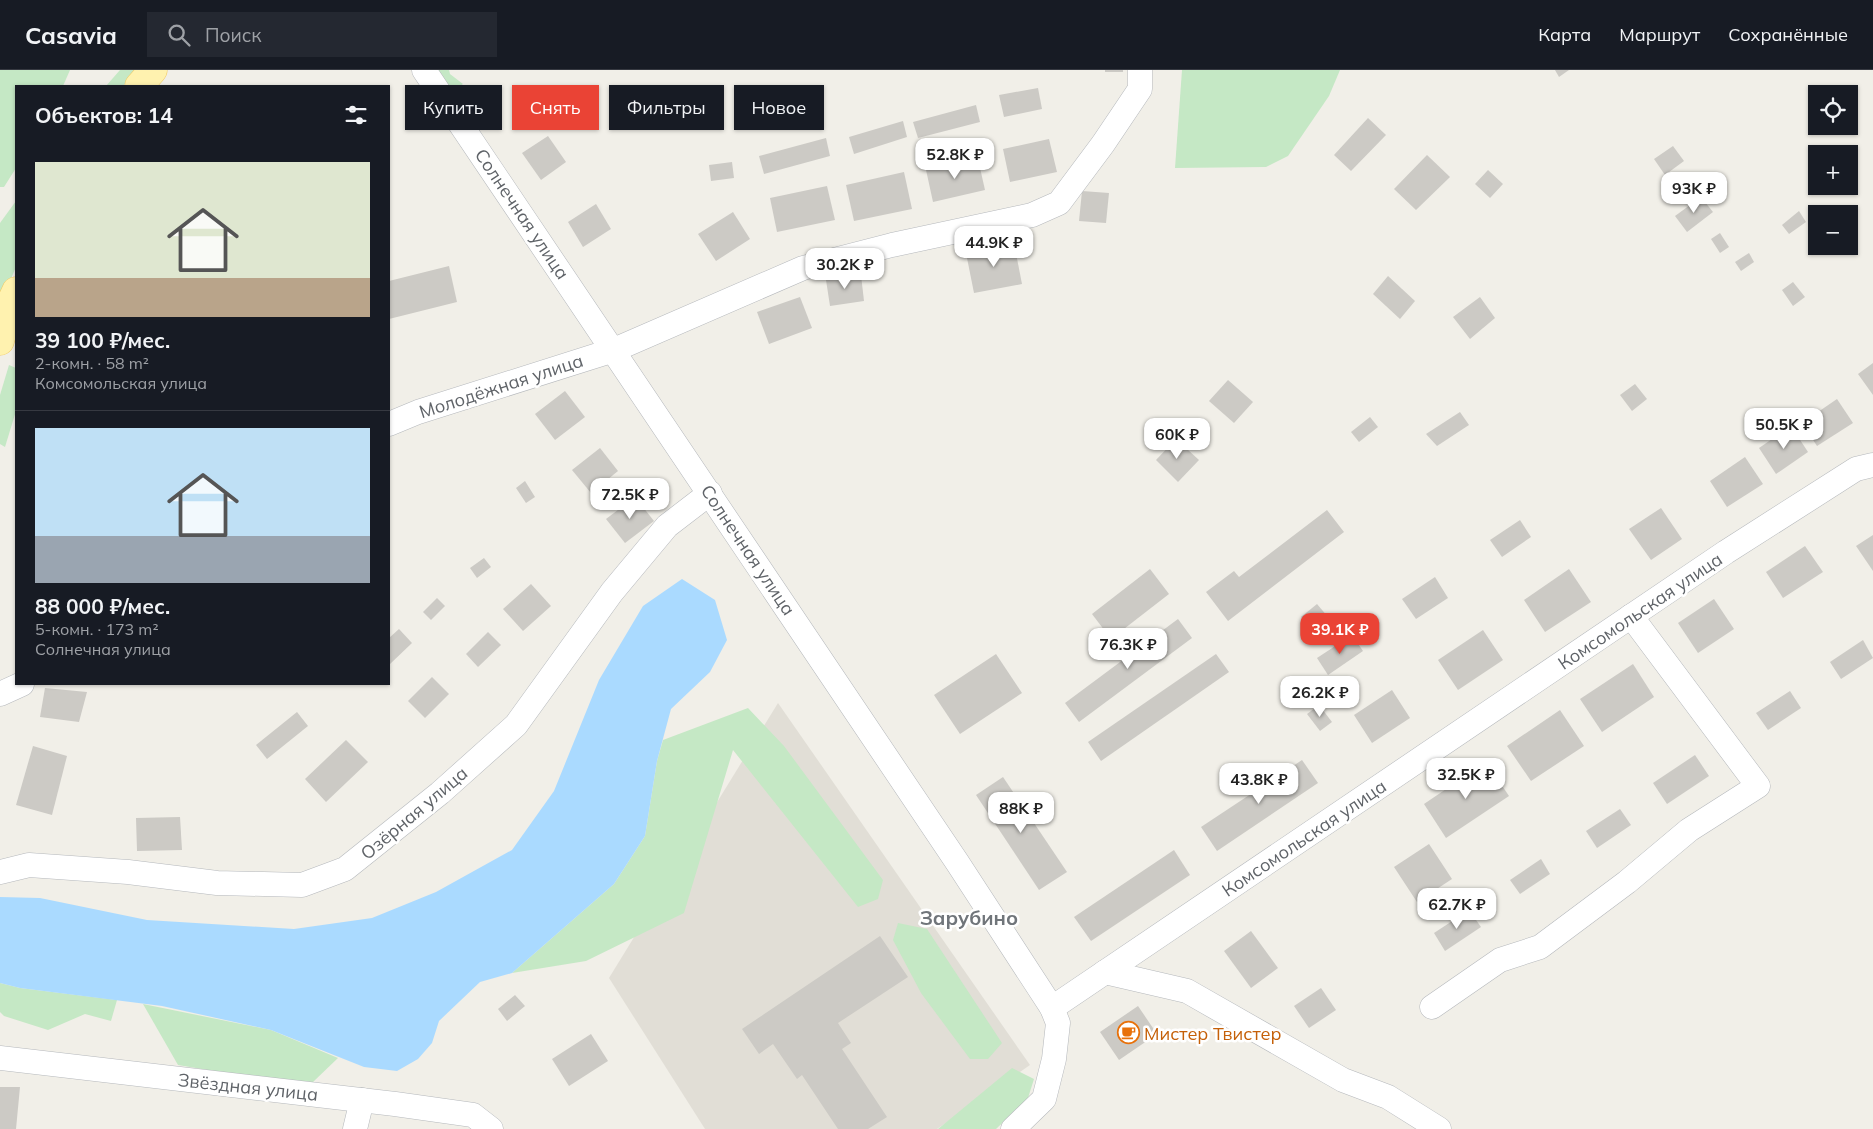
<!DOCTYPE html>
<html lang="ru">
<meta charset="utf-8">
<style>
body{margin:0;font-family:Mulish,sans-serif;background:#242831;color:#f1f3f6;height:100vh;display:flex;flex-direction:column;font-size:19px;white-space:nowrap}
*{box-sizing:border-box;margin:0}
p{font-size:16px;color:#9ea1a6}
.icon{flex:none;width:28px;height:28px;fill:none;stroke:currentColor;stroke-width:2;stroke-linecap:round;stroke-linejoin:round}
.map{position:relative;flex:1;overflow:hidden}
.drawer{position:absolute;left:15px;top:15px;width:375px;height:600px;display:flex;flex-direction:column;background:#171b24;border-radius:0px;box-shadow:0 1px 4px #0004}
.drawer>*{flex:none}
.guide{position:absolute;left:405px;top:15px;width:475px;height:45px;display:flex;gap:10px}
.controls{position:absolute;left:1808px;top:15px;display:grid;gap:10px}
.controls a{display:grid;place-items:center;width:50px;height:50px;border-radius:0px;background:#171b24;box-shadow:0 1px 4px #0004;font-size:25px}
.price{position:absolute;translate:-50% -42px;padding:0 11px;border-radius:10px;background:#fff;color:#222;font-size:16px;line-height:32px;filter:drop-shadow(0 1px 2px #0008)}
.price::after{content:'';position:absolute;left:50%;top:30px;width:15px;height:11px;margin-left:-8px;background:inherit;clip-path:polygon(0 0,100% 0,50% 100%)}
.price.current{background:#ea4335;color:#fff}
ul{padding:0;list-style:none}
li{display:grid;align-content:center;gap:10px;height:265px;padding:0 20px}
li+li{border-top:1px solid #363941}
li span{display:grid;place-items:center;height:155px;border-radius:0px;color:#555}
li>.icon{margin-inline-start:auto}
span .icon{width:90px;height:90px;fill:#fffc;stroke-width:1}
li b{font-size:21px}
h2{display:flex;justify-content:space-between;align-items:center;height:60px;padding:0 20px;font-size:21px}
.pill{padding:0 18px;border-radius:0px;background:#171b24;box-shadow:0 1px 4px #0004;font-size:18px;line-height:45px}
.pill.current{background:#ea4335;color:#fff}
header{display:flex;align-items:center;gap:30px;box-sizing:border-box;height:70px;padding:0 25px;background:#171b24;border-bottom:1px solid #363941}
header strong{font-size:24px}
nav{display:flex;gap:28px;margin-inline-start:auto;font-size:18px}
.search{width:350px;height:45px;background:#242831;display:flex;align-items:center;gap:12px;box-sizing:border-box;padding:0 18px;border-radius:0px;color:#9ea1a6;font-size:19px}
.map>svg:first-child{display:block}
.education{fill:#e1ded6}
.green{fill:#c5e8c5}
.water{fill:#aadaff}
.building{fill:#cccac5}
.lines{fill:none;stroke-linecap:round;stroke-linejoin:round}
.minor-casing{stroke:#b5b8bc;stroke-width:25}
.major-casing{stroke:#f2c960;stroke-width:29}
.minor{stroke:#fff;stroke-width:24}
.major{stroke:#fff2af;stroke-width:28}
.labels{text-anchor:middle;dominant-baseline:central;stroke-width:5;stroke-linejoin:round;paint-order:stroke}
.street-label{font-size:18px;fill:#5f6368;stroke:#fff}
.food-label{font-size:18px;fill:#c56008;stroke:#fff;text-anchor:start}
.quarter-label{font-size:20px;font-weight:bold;fill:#70757a;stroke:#fff}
</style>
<header>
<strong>Casavia</strong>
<div class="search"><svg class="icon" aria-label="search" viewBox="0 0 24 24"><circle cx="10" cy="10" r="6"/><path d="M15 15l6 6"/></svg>Поиск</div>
<nav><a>Карта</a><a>Маршрут</a><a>Сохранённые</a></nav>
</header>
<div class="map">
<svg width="1873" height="1059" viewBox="0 0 1873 1059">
<rect width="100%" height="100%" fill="#f1efe8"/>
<!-- education -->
<path class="education" d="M778,633L1030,995L937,1059H705L609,908Z"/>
<!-- green -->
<g class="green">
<path d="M0,0H70L63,16H16V98L4,117H0Z"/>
<path d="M120,0H136L123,16H106Z"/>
<path d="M435,0H449L450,4L463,14L451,23Z"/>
<path d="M1182,0H1340L1329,26L1288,86L1266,97L1175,98Z"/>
<path d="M16,131V197L0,234V153Z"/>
<path d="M9,295L16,298V341L5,377L0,374V325Z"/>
<path d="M748,638L784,676L883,810L878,829L858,837L733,680L684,843L586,891L512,903L614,814L645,766L657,691L663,670Z"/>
<path d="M898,853L927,859L1002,973L988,989H970L921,923L893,870Z"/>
<path d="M0,913L20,918L117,930L111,951L85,944L48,960L4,946L0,942Z"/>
<path d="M143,934L271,960L338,988L313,1012L262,1009L178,995Z"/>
<path d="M1012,998L1034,1009L1028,1028L996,1059H938Z"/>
</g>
<!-- water -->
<path class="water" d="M682,509L715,530L727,570L710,602L671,639L657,691L645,766L614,814L512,903L480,912L439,951L432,973L418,989L397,1001L364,997L271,960L162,936L20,918L0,913V827L40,828L147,850L294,859L372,848L436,822L512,780L554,721L599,610L643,536Z"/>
<!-- building -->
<g class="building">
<rect x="1105" y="0" width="18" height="2"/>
<path d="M1555,0H1569L1559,7Z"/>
<path d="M1038,18L1042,39L1004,47L999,25Z"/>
<path d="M976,35L980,52L918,68L913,52Z"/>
<path d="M1368,48L1386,65L1351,101L1334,85Z"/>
<path d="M903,51L907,67L854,84L849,67Z"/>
<path d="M548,66L566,92L541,110L522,83Z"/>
<path d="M826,68L830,86L764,104L759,86Z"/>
<path d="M1049,69L1057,102L1010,112L1003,79Z"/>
<path d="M1673,76L1684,91L1665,105L1654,89Z"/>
<path d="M1427,85L1450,107L1416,140L1394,119Z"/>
<path d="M978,89L985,120L933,132L926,100Z"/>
<path d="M732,92L734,108L711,111L709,95Z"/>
<path d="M1488,100L1503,114L1490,128L1475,114Z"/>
<path d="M904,102L912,139L854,151L846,115Z"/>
<path d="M827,116L835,150L777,162L770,128Z"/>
<path d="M1082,121L1109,123L1106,153L1079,151Z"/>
<path d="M1701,127L1713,142L1687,162L1675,146Z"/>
<path d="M596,134L611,159L583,177L568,152Z"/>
<path d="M1799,141L1806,152L1789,164L1782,155Z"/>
<path d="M733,142L750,169L716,191L698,164Z"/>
<path d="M1720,163L1729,177L1720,183L1711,169Z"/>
<path d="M1014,173L1022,214L974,223L966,183Z"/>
<path d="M1749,183L1754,192L1741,201L1735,192Z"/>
<path d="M449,196L457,232L389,249V211Z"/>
<path d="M861,205L864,231L830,236L826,210Z"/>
<path d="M1388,206L1415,231L1400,249L1373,224Z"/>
<path d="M1793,212L1805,227L1793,236L1782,220Z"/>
<path d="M800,227L812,258L769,274L757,242Z"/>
<path d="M1480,227L1495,248L1470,269L1453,247Z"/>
<path d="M1873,293V325L1858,304Z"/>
<path d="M1228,310L1253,332L1234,353L1209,331Z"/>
<path d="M1635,314L1647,329L1632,341L1620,325Z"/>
<path d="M565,321L585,347L555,370L535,344Z"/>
<path d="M1837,329L1853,353L1817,376L1802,353Z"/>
<path d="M1460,342L1469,355L1437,376L1426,364Z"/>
<path d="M1370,347L1378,357L1359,372L1351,362Z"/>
<path d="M1791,356L1808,382L1776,404L1759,378Z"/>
<path d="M1176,369L1199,390L1178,412L1156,390Z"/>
<path d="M600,378L618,401L591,423L572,400Z"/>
<path d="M1745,387L1763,414L1727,437L1710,411Z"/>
<path d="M525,411L535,427L526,433L516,418Z"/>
<path d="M635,427L654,451L625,473L606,449Z"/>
<path d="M1661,438L1682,469L1651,490L1629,459Z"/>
<path d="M1327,440L1344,462L1228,551L1206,522L1234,501L1239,507Z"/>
<path d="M1520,450L1531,467L1502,487L1490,470Z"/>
<path d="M1873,465V501L1856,476Z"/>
<path d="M1805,476L1823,502L1783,528L1766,502Z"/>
<path d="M484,488L491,497L477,508L470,498Z"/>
<path d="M1150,499L1169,524L1111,569L1092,544Z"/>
<path d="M1569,499L1591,532L1545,562L1524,530Z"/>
<path d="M1435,507L1448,528L1416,549L1402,529Z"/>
<path d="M531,514L551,536L523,561L503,539Z"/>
<path d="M437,528L445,536L431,550L423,542Z"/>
<path d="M1714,529L1734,559L1698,583L1678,553Z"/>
<path d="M1317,534L1328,547L1311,560L1301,547Z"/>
<path d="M1178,549L1192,568L1079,652L1065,633Z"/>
<path d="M399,559L412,573L389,595V568Z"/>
<path d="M1483,560L1503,590L1458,620L1438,590Z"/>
<path d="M488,562L501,575L478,597L466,584Z"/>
<path d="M1352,565L1363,581L1328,605L1317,588Z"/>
<path d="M1863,570L1873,588L1841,609L1830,592Z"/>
<path d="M996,584L1022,623L960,664L934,625Z"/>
<path d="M1216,584L1229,602L1101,691L1088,672Z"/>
<path d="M1633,594L1654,627L1602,662L1580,629Z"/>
<path d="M432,607L449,624L425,648L408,631Z"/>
<path d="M45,618L87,622L79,652L40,647Z"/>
<path d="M1392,620L1410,648L1372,673L1354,645Z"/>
<path d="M1790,621L1801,638L1768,660L1756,643Z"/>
<path d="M1319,635L1332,652L1320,661L1307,644Z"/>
<path d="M1560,640L1584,676L1531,711L1507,676Z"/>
<path d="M297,642L308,656L267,689L256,675Z"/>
<path d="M346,670L368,692L326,732L305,709Z"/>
<path d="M33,676L67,686L52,745L16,735Z"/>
<path d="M1695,685L1709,706L1667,734L1653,713Z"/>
<path d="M1302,690L1318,713L1217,781L1201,757Z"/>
<path d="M1486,692L1509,726L1446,768L1424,734Z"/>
<path d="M1003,707L1067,802L1039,820L976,725Z"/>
<path d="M1620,739L1631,755L1597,778L1586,761Z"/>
<path d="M180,747L182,780L137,781L136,748Z"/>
<path d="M1429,774L1452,809L1417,832L1394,797Z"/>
<path d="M1174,780L1190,805L1091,871L1074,847Z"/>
<path d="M1541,789L1550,804L1520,824L1510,810Z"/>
<path d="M1469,840L1481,857L1445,881L1434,863Z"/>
<path d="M1251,861L1278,898L1251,918L1224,881Z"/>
<path d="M880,866L908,907L838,953L851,973L842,979L887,1047L868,1059H838L802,1005L797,1009L773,974L759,984L742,959Z"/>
<path d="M1321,918L1336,940L1309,958L1294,936Z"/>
<path d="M515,925L525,936L507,951L498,939Z"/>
<path d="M1138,936L1157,964L1119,990L1100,962Z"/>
<path d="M591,964L608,991L569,1016L552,989Z"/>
<path d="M0,1017H20L16,1059H0Z"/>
</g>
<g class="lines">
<defs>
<g id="minor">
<path d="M424,0L957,792L1052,938L1058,953L1054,989L1044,1029L1013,1059"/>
<path d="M389,354L418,342L614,280L803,198L892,175L1032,145L1059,133L1103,74L1140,19V0"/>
<path d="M0,624L22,614"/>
<path d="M0,802L29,795L128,802L217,813L302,815L345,799L440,723L516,655L612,522L667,456L710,423"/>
<path d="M1105,902L1187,921L1343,1010L1388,1027L1439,1059"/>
<path d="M1432,937L1500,890L1540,877L1627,812L1689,760L1758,716L1631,546"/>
<path d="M1052,938L1726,482L1856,399L1873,395"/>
<path d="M0,988L395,1034L473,1045L491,1059"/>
<path d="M355,1059L362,1030"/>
</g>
<g id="major">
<path d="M139,16L153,0"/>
<path d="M0,271L10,234L16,221"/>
</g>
</defs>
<!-- minor casing -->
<use href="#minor" class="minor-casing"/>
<!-- major casing -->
<use href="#major" class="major-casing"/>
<!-- minor -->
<use href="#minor" class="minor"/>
<!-- major -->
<use href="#major" class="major"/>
</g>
<!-- icons -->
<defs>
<symbol id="cafe-ring" viewBox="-11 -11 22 22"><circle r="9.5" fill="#fff" stroke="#e8710a" stroke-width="1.5"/><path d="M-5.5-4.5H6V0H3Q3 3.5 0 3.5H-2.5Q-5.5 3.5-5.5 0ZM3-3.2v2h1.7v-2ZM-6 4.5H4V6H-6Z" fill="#e8710a"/></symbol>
</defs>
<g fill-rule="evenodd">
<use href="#cafe-ring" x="1116" y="950" width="25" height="25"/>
</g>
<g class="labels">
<!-- street labels -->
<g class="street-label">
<text transform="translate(522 144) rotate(56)">Солнечная улица</text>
<text transform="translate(501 316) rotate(-18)">Молодёжная улица</text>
<text transform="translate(748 480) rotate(56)">Солнечная улица</text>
<text transform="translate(1640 541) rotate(-34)">Комсомольская улица</text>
<text transform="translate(414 743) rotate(-40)">Озёрная улица</text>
<text transform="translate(1304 768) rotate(-34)">Комсомольская улица</text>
<text transform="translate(248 1017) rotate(6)">Звёздная улица</text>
</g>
<!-- food labels -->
<g class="food-label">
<text x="1144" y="963">Мистер Твистер</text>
</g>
<!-- quarter labels -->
<g class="quarter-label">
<text x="969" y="847">Зарубино</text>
</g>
</g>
</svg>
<div class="controls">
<a><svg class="icon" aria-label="locate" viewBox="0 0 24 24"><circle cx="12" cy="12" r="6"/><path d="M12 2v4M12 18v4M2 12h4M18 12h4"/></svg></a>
<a>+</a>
<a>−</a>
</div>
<b class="price" style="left:955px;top:110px">52.8K ₽</b>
<b class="price" style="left:1694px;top:144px">93K ₽</b>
<b class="price" style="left:994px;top:198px">44.9K ₽</b>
<b class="price" style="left:845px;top:220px">30.2K ₽</b>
<b class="price" style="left:1784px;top:380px">50.5K ₽</b>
<b class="price" style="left:1177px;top:390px">60K ₽</b>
<b class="price" style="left:630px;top:450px">72.5K ₽</b>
<b class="price current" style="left:1340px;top:585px">39.1K ₽</b>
<b class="price" style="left:1128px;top:600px">76.3K ₽</b>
<b class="price" style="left:1320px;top:648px">26.2K ₽</b>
<b class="price" style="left:1466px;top:730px">32.5K ₽</b>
<b class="price" style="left:1259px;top:735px">43.8K ₽</b>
<b class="price" style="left:1021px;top:764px">88K ₽</b>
<b class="price" style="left:1457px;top:860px">62.7K ₽</b>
<div class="guide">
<a class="pill">Купить</a>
<a class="pill current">Снять</a>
<a class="pill">Фильтры</a>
<a class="pill">Новое</a>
</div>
<section class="drawer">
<h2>Объектов: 14<svg class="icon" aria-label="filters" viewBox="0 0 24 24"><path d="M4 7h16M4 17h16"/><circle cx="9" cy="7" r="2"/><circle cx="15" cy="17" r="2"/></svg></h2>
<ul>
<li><span style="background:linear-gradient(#dfe7d0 75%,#b9a48a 0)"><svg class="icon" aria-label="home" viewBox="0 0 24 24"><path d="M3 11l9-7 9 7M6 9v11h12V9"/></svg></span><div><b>39 100 ₽/мес.</b><p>2-комн. · 58 m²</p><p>Комсомольская улица</p></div></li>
<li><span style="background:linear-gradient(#bfe0f5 70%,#9aa5b1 0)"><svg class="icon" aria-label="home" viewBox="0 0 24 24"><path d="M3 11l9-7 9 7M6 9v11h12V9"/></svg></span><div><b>88 000 ₽/мес.</b><p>5-комн. · 173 m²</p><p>Солнечная улица</p></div></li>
</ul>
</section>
</div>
